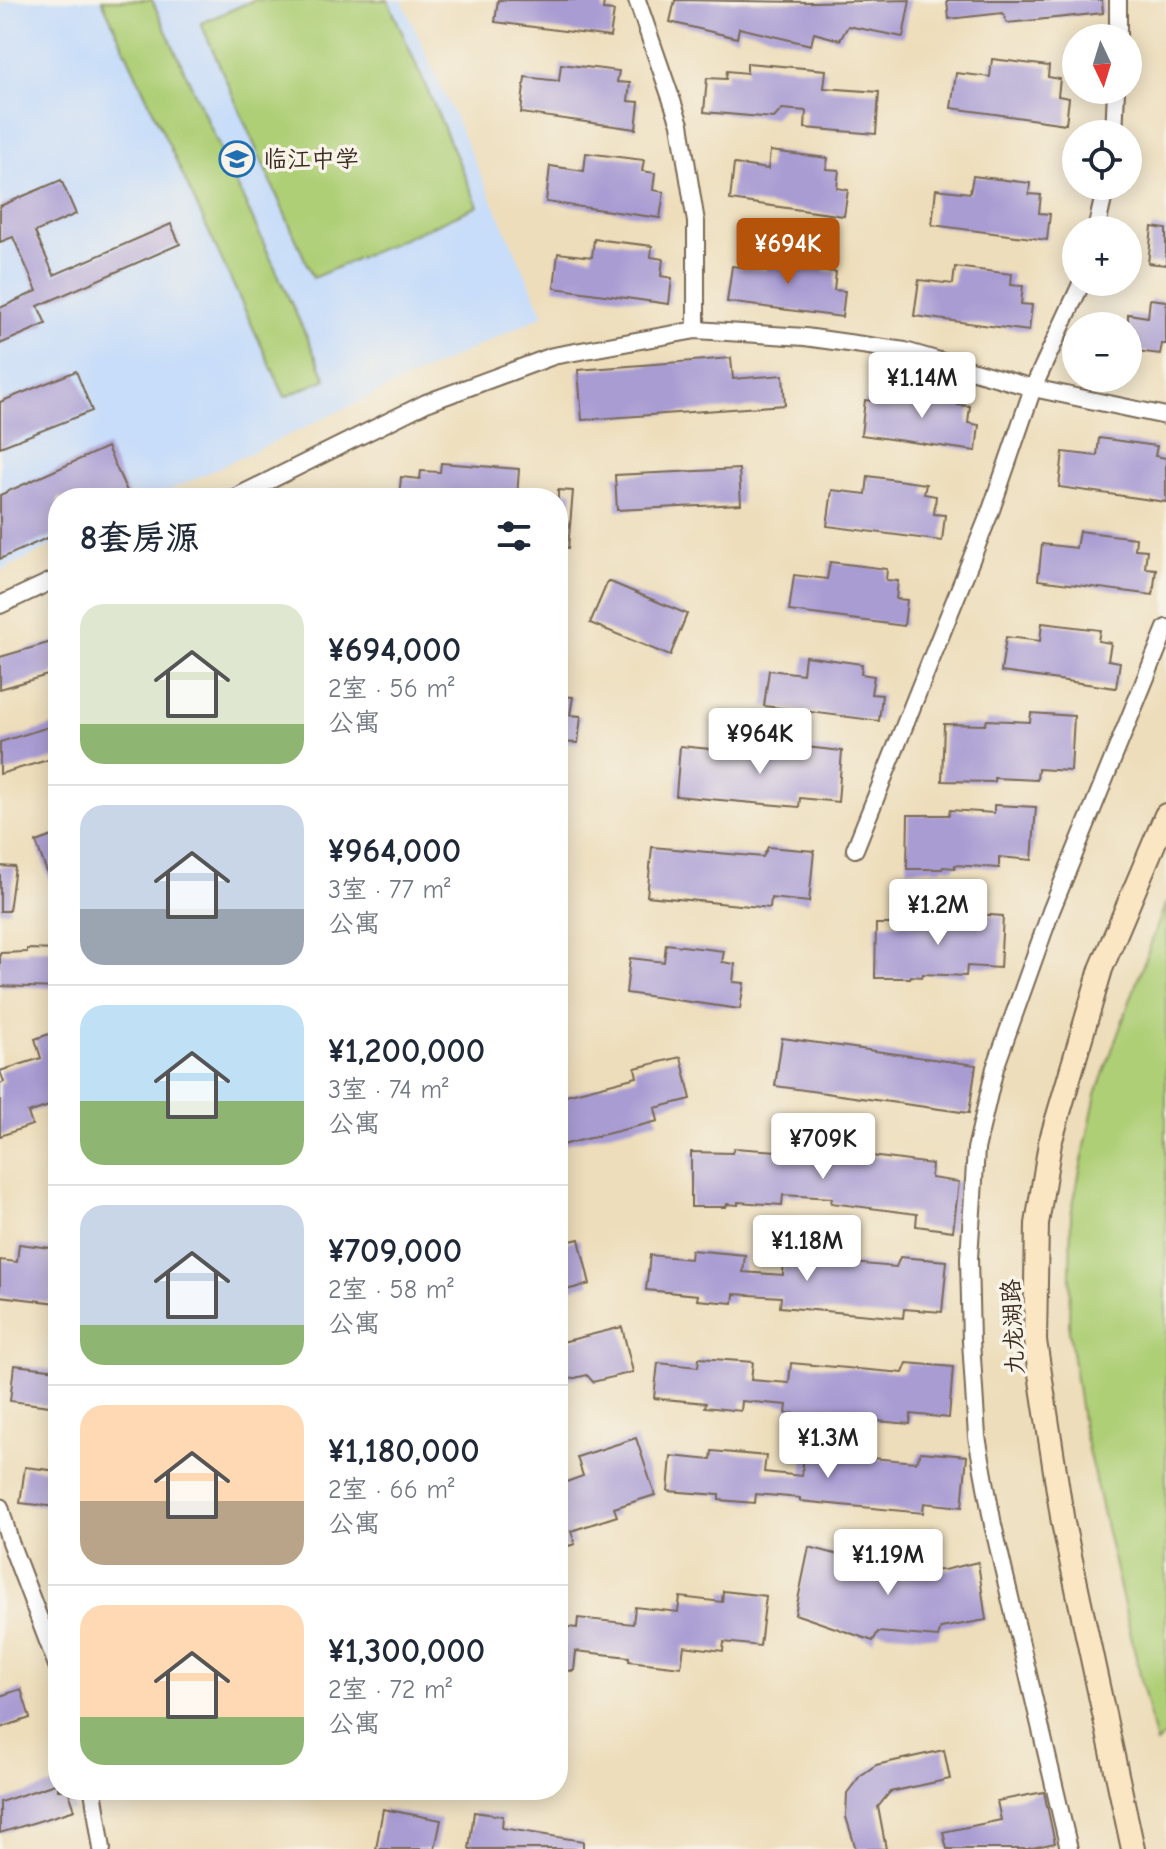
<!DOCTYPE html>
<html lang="zh">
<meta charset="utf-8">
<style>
body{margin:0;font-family:"Comic Neue","LXGW WenKai TC",sans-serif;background:#f2f2f3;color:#1f2937;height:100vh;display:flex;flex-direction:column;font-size:30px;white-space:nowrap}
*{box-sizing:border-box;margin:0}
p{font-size:26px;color:#747a83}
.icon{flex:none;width:44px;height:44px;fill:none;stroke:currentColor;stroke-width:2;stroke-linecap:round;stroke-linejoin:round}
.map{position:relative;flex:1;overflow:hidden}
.details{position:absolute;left:48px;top:488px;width:520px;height:1312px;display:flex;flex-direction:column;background:#fff;border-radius:32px;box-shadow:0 4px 20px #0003}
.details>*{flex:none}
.needle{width:52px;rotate:176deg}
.fabs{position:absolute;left:1062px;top:24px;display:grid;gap:16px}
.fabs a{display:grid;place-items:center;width:80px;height:80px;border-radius:50%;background:#fff;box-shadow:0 4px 20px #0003;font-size:40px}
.price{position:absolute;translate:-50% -68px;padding:0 18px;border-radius:8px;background:#fff;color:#222;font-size:26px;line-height:52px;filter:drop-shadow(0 2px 4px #0008)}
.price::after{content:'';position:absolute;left:50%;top:48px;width:24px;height:18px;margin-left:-12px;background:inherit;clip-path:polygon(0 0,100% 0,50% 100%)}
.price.selected{background:#b45309;color:#fff}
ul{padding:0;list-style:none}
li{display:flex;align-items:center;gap:24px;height:200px;padding:0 32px}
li+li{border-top:2px solid #e0e1e3}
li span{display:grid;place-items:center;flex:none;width:224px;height:160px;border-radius:24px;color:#555}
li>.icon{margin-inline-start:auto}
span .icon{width:96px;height:96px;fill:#fffc;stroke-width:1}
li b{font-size:34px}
h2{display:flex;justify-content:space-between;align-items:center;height:96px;padding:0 32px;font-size:34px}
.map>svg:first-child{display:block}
.built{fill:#c8ddf9}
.green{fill:#afcf77;stroke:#757c4a;stroke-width:2}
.building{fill:#a99cd3}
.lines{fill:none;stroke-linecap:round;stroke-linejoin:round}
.street-casing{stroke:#796955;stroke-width:20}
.secondary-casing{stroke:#796955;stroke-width:26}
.street{stroke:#fff;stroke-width:16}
.secondary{stroke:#fbe6c4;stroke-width:22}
.labels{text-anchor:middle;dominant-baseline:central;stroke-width:7;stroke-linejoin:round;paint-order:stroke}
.poi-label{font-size:24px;fill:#3b2a1e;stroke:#f7f3e8;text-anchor:start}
.street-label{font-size:24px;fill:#3b2a1e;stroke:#f7f3e8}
</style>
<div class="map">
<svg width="1166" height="1849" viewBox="0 0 1166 1849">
<rect width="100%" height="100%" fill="#f7f3e8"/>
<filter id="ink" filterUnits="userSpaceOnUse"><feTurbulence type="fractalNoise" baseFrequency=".0125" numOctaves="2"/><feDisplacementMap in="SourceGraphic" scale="16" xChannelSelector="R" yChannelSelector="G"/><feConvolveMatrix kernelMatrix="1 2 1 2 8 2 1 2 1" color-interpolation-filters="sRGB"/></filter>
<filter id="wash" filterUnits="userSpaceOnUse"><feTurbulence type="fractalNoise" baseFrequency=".006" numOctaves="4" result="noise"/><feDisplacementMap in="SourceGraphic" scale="32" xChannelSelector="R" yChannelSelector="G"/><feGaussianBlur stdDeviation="1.8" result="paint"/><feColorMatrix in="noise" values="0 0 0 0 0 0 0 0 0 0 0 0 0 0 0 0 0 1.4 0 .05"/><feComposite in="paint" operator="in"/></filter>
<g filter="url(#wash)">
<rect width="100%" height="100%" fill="#edddba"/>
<!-- built -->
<path class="built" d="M9,0H402L544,315L154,498H58V543L0,571V4Z"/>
<!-- green -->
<g class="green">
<path d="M102,0H152L326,379L285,397Z"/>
<path d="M254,0H388L478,206L313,278L201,23Z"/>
<path d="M1166,902V1735L1156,1744L1083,1428L1069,1330L1071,1214L1096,1094Z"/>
</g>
<g id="blocks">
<!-- building -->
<g class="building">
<path d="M498,0H604L603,10L614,11L610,37L495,22Z"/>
<path d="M675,0L812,2L910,0L903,37L848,26L840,40L814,33L811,45L739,28L737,38L670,22Z"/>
<path d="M947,0H1102L1103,13L1007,23L1003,13L949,19Z"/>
<path d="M992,59L1049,66L1048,77L1060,79L1058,96L1069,98L1066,124L951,108L956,73L990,77Z"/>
<path d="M747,63L826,70L824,88L879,92L876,134L805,128L806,111L782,109L774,118L704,112L707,78L726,79L727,71L747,73Z"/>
<path d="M561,64L619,71L617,82L630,83L628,101L639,102L636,129L521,113L525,77L559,81Z"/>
<path d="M770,151L828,158L826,169L839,170L837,188L848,190L844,216L730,200L734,164L768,169Z"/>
<path d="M586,153L644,160L642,171L655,173L653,190L664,192L660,218L546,202L550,166L584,171Z"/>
<path d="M973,176L1030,183L1029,194L1041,195L1039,213L1050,214L1047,240L932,225L936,189L970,193Z"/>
<path d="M61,180L76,214L35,232L54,275L171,224L180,244L38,306L46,324L0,344V308L37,291L13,237L0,242V206Z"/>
<path d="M1152,227L1166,229V265L1148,263Z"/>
<path d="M594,239L652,246L651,257L663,259L661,276L672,278L669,304L554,288L558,253L592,257Z"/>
<path d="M768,252L825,260L824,271L836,272L834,290L845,291L842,317L727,302L732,266L766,270Z"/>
<path d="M955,267L1012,274L1011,285L1023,286L1021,304L1032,305L1029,331L914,316L919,280L953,284Z"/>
<path d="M1150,299L1166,301V344H1162L1160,354L1128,350V314L1148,317Z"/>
<path d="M731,358L733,379L783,375L785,405L582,420L578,370Z"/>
<path d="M76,371L92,411L0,447V402Z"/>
<path d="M901,386L959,393L958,405L970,406L968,423L979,425L976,451L861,435L865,400L899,404Z"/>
<path d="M1099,438L1157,446L1155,456L1166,458V502L1059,487L1063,452L1097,456Z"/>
<path d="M107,447L130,498H58V533L0,559V495Z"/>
<path d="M441,463L519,469L517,498H399L401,477L420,479L421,471L440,472Z"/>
<path d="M739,469L741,504L617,510L615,475Z"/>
<path d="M868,476L926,484L924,494L936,496L934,514L945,515L942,541L827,526L832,490L866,494Z"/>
<path d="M558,490L573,491L568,548H558Z"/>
<path d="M1079,531L1136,538L1135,549L1147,550L1145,568L1156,569L1153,595L1038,580L1042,544L1076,548Z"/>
<path d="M830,562L887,569L886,580L898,581L896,599L907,600L904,626L789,611L794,575L827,579Z"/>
<path d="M608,581L687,614L670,656L590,623Z"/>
<path d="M1042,623L1100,630L1098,641L1111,643L1108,660L1120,662L1116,688L1001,672L1006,637L1040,641Z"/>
<path d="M58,640V672L0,689V657Z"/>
<path d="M805,656L862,664L861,674L874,676L871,694L882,695L879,721L764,706L769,670L803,674Z"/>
<path d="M558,696L573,697L570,715L581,716L578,743L558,742Z"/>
<path d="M1031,713L1074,716L1071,771L1038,769L1037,780L994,778V782L942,781L944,724L985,725L987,720L1030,722Z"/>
<path d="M58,724V757L0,774V742Z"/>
<path d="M680,746L792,757L796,746L842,751L838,802L800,798L799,807L676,796Z"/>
<path d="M994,805L1036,807L1032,860L999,857V868L955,865V868L943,867L942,869H907L908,815H949L950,810L994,813Z"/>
<path d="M58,834V897H56L36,842Z"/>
<path d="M652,847L763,857L768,847L814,851L809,902L771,898L770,908L647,896Z"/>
<path d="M0,866L15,867L9,911H0Z"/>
<path d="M962,913L1003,916L1000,968L967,966L966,976L923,974L922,977L911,976L910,978H875L876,924H916L918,919L962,922Z"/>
<path d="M666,944L724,951L722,962L735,964L733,982L744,983L740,1009L626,993L630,958L664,962Z"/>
<path d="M27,949L58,950V988L0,986V953L27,952Z"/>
<path d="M58,1031V1103L28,1113L32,1125L0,1136V1084L4,1082L0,1071L41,1058L35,1039Z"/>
<path d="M782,1038L976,1065L969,1113L775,1086Z"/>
<path d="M681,1057L691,1099L655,1108L658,1121L558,1146V1097L637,1077L635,1068Z"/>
<path d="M778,1142L819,1144V1149L932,1164L931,1178L959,1182L953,1231L916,1226L917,1214L831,1203L832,1198L783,1195L782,1205L738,1202V1205L727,1204L726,1207H691V1152L732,1153L734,1148L777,1151Z"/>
<path d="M579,1239L590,1284L558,1292V1244Z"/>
<path d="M19,1244L58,1249V1303L0,1296V1260L17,1262Z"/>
<path d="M691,1250L745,1255L743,1272L783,1275L784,1257L896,1267L900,1257L947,1261L942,1312L904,1309L903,1318L780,1307L781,1297L734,1294L733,1303L697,1300L698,1295L646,1290L650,1255L690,1259Z"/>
<path d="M622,1327L633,1372L593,1382L587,1375L558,1382V1343Z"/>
<path d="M699,1358L753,1362L751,1380L789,1383L791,1363L903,1373L907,1363L953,1367L949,1418L911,1414L910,1424L786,1413L787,1405L742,1401L741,1411L705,1407L706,1403L654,1398L658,1363L698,1367Z"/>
<path d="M14,1365L58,1370V1407L10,1401Z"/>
<path d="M636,1438L655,1495L614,1508L617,1516L571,1531L575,1544L558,1549V1485L583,1476L577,1457Z"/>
<path d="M712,1451L766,1456L764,1472L802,1476L804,1452L916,1462L921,1452L967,1456L962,1507L924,1503L923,1513L800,1501V1498L756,1494L755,1503L719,1500V1495L668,1491L671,1456L711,1460Z"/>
<path d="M25,1467L58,1471V1507L20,1503Z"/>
<path d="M809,1547L900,1571L944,1570L978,1562L986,1620L941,1628L938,1637L878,1632L873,1641L795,1614Z"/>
<path d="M723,1591L766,1596L760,1646L724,1642L723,1651L684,1646L681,1667L629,1661V1657L576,1651L574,1671L558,1670V1626L577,1628L578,1618L633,1624L635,1607L678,1612L680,1597L722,1602Z"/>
<path d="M21,1689L30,1718L0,1728V1696Z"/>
<path d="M944,1750L950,1779L890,1792L878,1807L886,1849H856L846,1817L847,1793L860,1776L876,1765Z"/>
<path d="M58,1783V1790H68L75,1810L0,1833V1802Z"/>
<path d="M1044,1792L1055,1843L1027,1849H947L943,1832L1001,1820L997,1801Z"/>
<path d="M383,1809L441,1820L435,1849H376Z"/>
<path d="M474,1812L503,1816L502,1828L583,1841V1849H469Z"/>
</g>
</g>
</g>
<g filter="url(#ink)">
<use href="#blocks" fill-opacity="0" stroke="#796955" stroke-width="2"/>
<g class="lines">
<defs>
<g id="street">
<path d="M637,0L680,124L696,222V330"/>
<path d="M1118,0V38"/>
<path d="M1114,134L1116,90"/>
<path d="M1096,230L1106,186"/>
<path d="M234,498L426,403L553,356L696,330L805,337L905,351L1033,388L1166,416"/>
<path d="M0,605L58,578"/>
<path d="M855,849L991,510L1033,388L1082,282"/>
<path d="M0,1507L10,1542L58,1668"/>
<path d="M93,1790L102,1849"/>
<path d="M1069,1849L993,1525L977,1437L971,1341L969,1258L976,1149L995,1068L1051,911L1166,628"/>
</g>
<path id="secondary" d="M1133,1849L1063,1523L1035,1341L1037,1224L1050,1143L1101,969L1166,815"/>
</defs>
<!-- street casing -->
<use href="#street" class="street-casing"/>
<!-- secondary casing -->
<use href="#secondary" class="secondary-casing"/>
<!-- street -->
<use href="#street" class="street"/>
<!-- secondary -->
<use href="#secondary" class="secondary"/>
</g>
</g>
<!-- icons -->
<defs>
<symbol id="school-ring" viewBox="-11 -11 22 22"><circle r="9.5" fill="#f7f3e8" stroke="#1f6fb2" stroke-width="1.5"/><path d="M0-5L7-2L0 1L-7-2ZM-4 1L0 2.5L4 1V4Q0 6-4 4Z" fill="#1f6fb2"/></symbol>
</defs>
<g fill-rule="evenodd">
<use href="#school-ring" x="217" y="139" width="40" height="40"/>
</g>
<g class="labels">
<!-- poi labels -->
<g class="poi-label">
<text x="263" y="159">临江中学</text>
</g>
<!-- street labels -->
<g class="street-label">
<text transform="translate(1013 1327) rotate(-93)">九龙湖路</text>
</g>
</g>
</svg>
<div class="fabs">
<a><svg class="needle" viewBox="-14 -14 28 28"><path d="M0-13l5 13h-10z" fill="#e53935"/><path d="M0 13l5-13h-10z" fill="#747a83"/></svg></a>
<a><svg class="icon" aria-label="locate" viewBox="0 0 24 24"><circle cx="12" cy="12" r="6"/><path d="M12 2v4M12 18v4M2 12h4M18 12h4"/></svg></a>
<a>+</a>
<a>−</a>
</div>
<b class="price selected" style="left:788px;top:286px">¥694K</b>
<b class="price" style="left:922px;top:420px">¥1.14M</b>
<b class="price" style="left:760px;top:776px">¥964K</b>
<b class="price" style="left:938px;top:947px">¥1.2M</b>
<b class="price" style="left:823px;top:1181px">¥709K</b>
<b class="price" style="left:807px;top:1283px">¥1.18M</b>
<b class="price" style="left:828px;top:1480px">¥1.3M</b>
<b class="price" style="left:888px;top:1597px">¥1.19M</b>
<section class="details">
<h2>8套房源<svg class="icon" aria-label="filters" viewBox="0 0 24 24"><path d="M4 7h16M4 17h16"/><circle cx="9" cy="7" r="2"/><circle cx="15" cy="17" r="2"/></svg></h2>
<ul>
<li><span style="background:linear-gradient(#dfe7d0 75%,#8fb573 0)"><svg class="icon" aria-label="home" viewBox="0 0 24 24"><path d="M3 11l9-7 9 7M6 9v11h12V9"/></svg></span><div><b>¥694,000</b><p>2室 · 56 m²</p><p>公寓</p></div></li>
<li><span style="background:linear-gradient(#c9d6e8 65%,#9aa5b1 0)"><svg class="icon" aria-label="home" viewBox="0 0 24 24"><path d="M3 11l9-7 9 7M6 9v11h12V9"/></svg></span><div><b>¥964,000</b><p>3室 · 77 m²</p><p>公寓</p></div></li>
<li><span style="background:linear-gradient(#bfe0f5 60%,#8fb573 0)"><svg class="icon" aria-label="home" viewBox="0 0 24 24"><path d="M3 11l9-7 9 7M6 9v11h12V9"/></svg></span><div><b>¥1,200,000</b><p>3室 · 74 m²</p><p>公寓</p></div></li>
<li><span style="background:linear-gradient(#c9d6e8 75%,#8fb573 0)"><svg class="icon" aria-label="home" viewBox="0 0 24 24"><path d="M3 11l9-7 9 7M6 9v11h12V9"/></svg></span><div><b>¥709,000</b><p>2室 · 58 m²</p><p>公寓</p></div></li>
<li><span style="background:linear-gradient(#ffd9b3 60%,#b9a48a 0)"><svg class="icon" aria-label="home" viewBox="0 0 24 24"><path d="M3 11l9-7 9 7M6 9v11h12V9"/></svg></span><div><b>¥1,180,000</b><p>2室 · 66 m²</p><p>公寓</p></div></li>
<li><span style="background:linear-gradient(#ffd9b3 70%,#8fb573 0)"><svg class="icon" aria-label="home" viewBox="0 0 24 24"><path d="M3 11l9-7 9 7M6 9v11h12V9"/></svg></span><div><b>¥1,300,000</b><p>2室 · 72 m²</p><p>公寓</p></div></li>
</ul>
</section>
</div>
